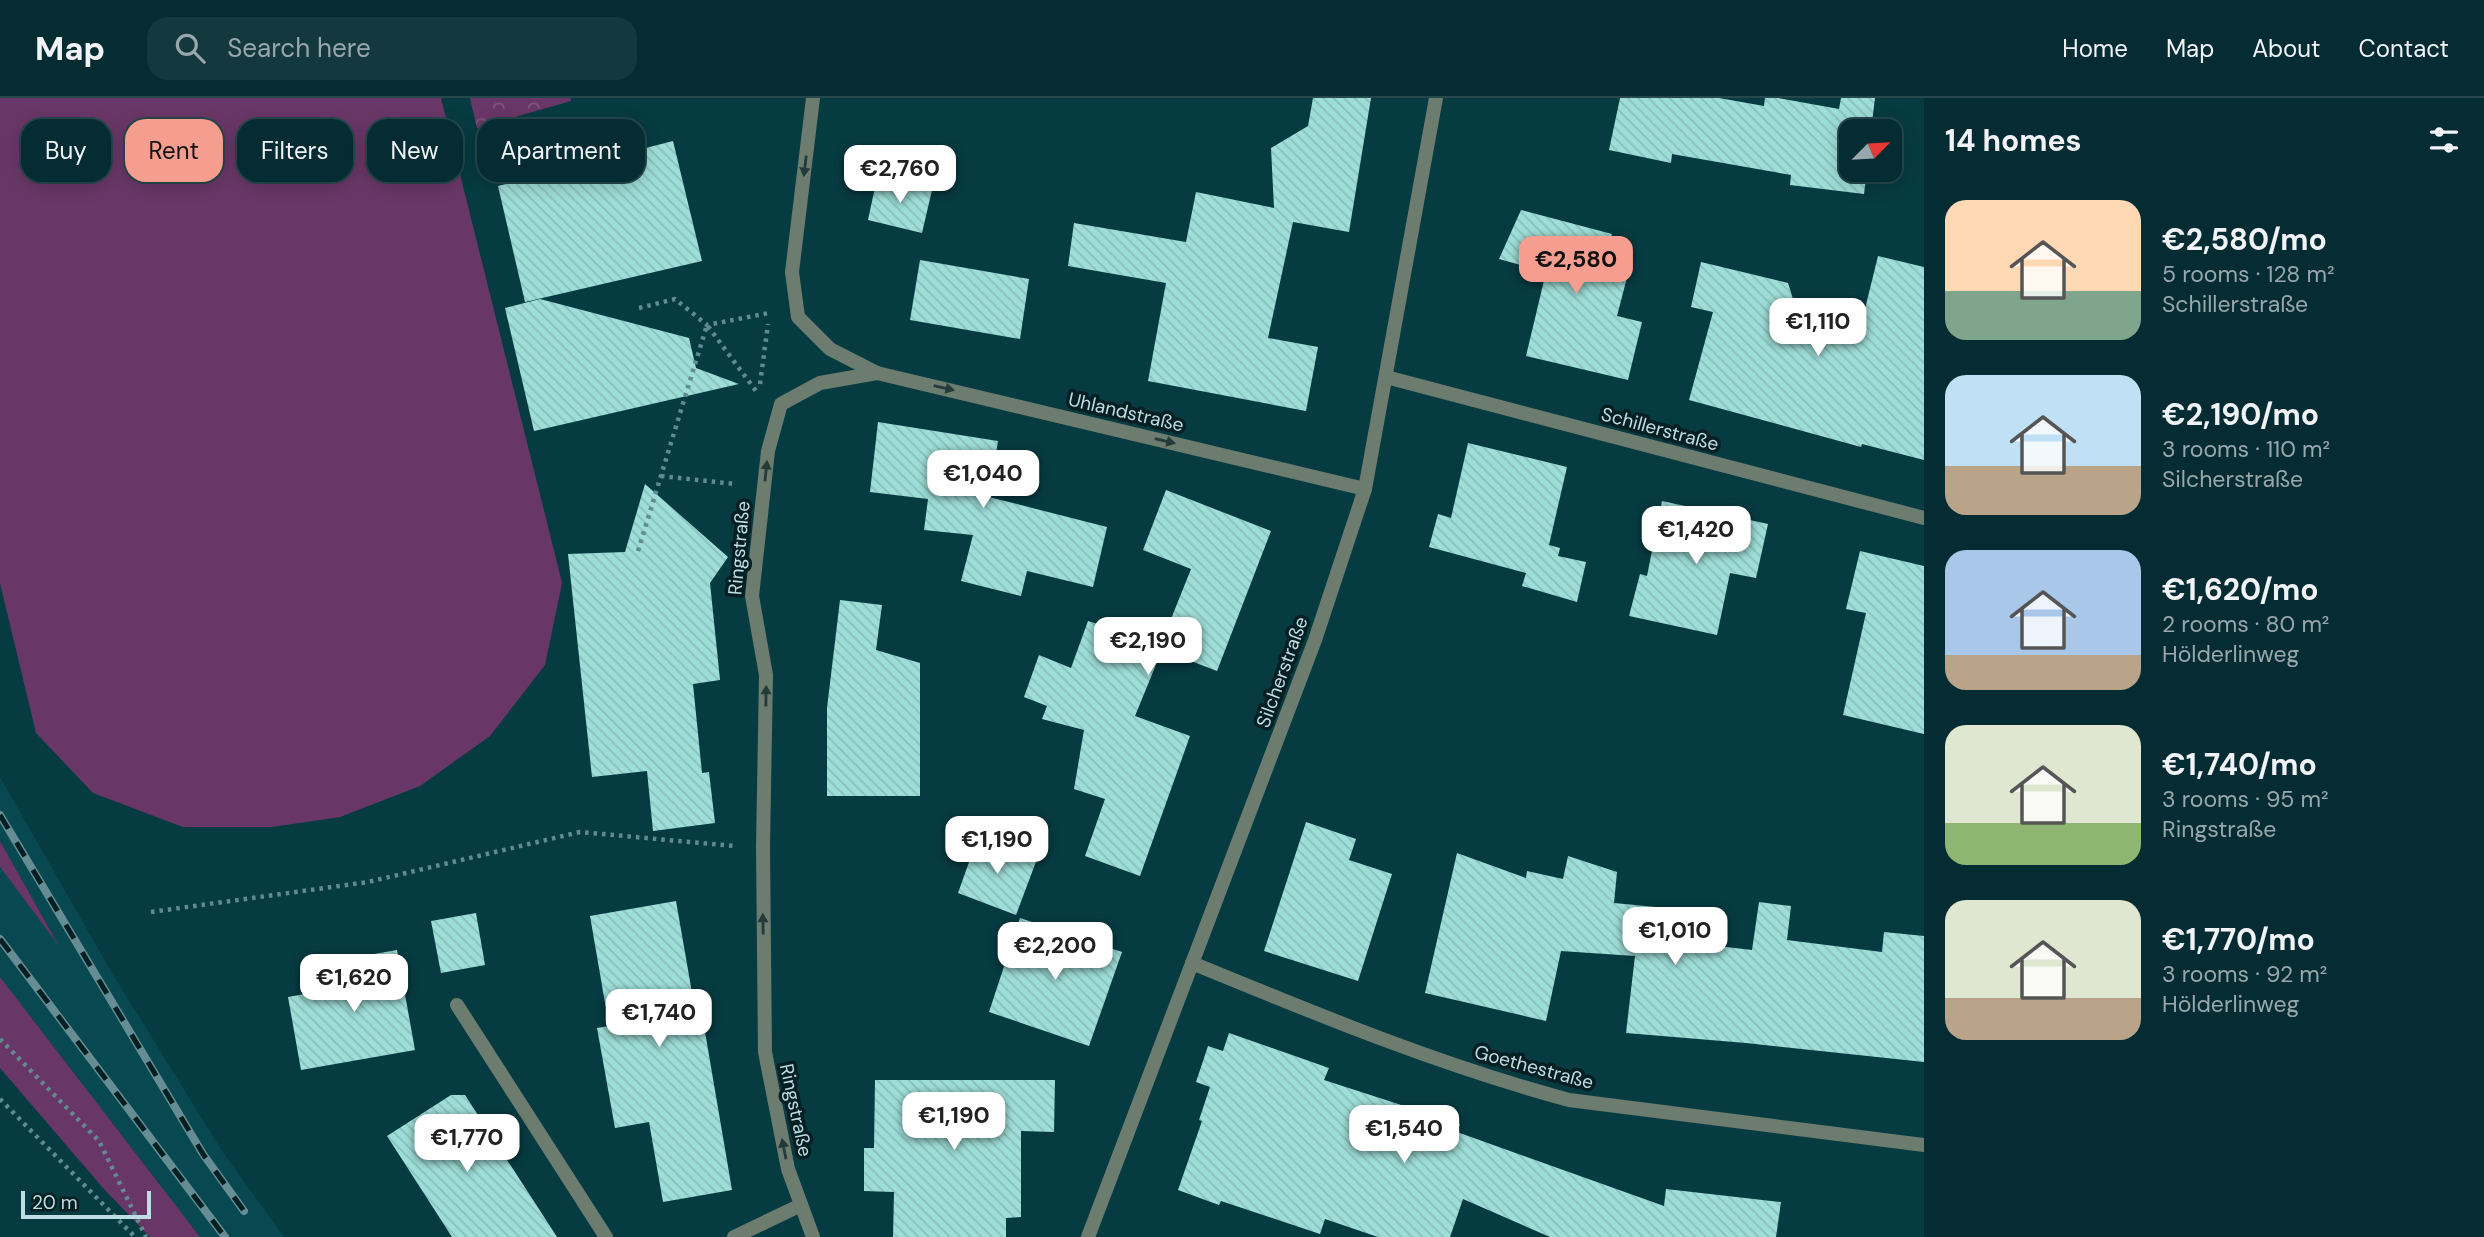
<!DOCTYPE html>
<meta charset="utf-8">
<style>
body{margin:0;font-family:"DM Sans",sans-serif;background:#13383e;color:#f1f3f6;height:100vh;display:flex;flex-direction:column;font-size:26px;white-space:nowrap}
*{box-sizing:border-box;margin:0}
p{font-size:23px;color:#97a7ac}
.icon{flex:none;width:38px;height:38px;fill:none;stroke:currentColor;stroke-width:2;stroke-linecap:round;stroke-linejoin:round}
.map{position:relative;flex:1;overflow:hidden}
.sheet{display:flex;flex-direction:column;background:#052c32;width:560px}
.sheet>*{flex:none}
.banner{position:absolute;left:21px;top:21px;width:665px;height:63px;display:flex;gap:14px}
.needle{width:46px;rotate:66deg}
.buttons{position:absolute;left:1839px;top:21px;display:grid;gap:14px}
.buttons a{display:grid;place-items:center;width:63px;height:63px;border-radius:14px;background:#052c32;box-shadow:0 4px 18px #0003,0 0 0 2px #26484d;font-size:35px}
.scale{position:absolute;left:21px;bottom:18px;width:130px;box-sizing:border-box;padding-left:7px;border:4px solid #bfdde2;border-top:0;font-size:19px;line-height:24px;white-space:nowrap;color:#bfdde2;-webkit-text-stroke:5px #051f23;paint-order:stroke}
.price{position:absolute;translate:-50% -60px;padding:0 16px;border-radius:14px;background:#fff;color:#222;font-size:23px;line-height:46px;filter:drop-shadow(0 2px 4px #0008)}
.price::after{content:'';position:absolute;left:50%;top:42px;width:21px;height:16px;margin-left:-10px;background:inherit;clip-path:polygon(0 0,100% 0,50% 100%)}
.price.selected{background:#f59d8f;color:#111}
ul{padding:0;list-style:none}
li{display:flex;align-items:center;gap:21px;height:175px;padding:0 21px}
li span{display:grid;place-items:center;flex:none;width:196px;height:140px;border-radius:21px;color:#555}
li>.icon{margin-inline-start:auto}
span .icon{width:84px;height:84px;fill:#fffc;stroke-width:1}
li b{font-size:30px}
h2{display:flex;justify-content:space-between;align-items:center;height:84px;padding:0 21px;font-size:30px}
.pill{padding:0 24px;border-radius:21px;background:#052c32;box-shadow:0 4px 18px #0003,0 0 0 2px #26484d;font-size:24px;line-height:63px}
.pill.selected{background:#f59d8f;color:#111}
header{display:flex;align-items:center;gap:42px;box-sizing:border-box;height:98px;padding:0 35px;background:#052c32;border-bottom:2px solid #26484d}
header strong{font-size:33px}
nav{display:flex;gap:38px;margin-inline-start:auto;font-size:24px}
.search{width:490px;height:63px;background:#13383e;display:flex;align-items:center;gap:18px;box-sizing:border-box;padding:0 24px;border-radius:21px;color:#97a7ac;font-size:26px}
main{display:flex;flex:1;min-height:0}
.map>svg:first-child{display:block}
.built{fill:#084850}
.grass{fill:#693767}
.park{fill:url(#park-crowns)}
.building{fill:url(#building-back-hatch)}
.lines{fill:none;stroke-linecap:round;stroke-linejoin:round}
.path{stroke:#618b91;stroke-width:4.5;stroke-dasharray:3.5 5;stroke-linecap:butt}
.minor{stroke:#6c7c6e;stroke-width:14}
.rail-casing{stroke:#658d93;stroke-width:8}
.rail{stroke:#051f23;stroke-width:5;stroke-dasharray:16;stroke-linecap:butt}
.oneway{fill:#243b3a}
.labels{text-anchor:middle;dominant-baseline:central;stroke-width:7;stroke-linejoin:round;paint-order:stroke}
.street-label{font-size:19px;fill:#bfdde2;stroke:#051f23}
</style>
<header>
<strong>Map</strong>
<div class="search"><svg class="icon" aria-label="search" viewBox="0 0 24 24"><circle cx="10" cy="10" r="6"/><path d="M15 15l6 6"/></svg>Search here</div>
<nav><a>Home</a><a>Map</a><a>About</a><a>Contact</a></nav>
</header>
<main>
<div class="map">
<svg width="1924" height="1139" viewBox="0 0 1924 1139">
<defs>
<pattern id="park-crowns" width="20" height="18" patternUnits="userSpaceOnUse" patternTransform="scale(1.75)"><rect width="20" height="18" fill="#693767"/><path d="M2 6a3 3 0 1 1 6 0M12 15a3 3 0 1 1 6 0" fill="none" stroke="#7d547c"/></pattern>
<pattern id="building-back-hatch" width="6" height="6" patternUnits="userSpaceOnUse" patternTransform="scale(1.75)"><rect width="6" height="6" fill="#9eded8"/><path d="M-1 5l2 2M0 0l6 6M5-1l2 2" fill="none" stroke="#8abfba"/></pattern>
</defs>
<rect width="100%" height="100%" fill="#073b42"/>
<!-- built -->
<path class="built" d="M0,679L112,875L222,1053L284,1139H200L0,879V769L55,841L0,743Z"/>
<!-- grass -->
<g class="grass">
<path d="M0,0H441L562,485L545,567L490,638L420,688L340,719L272,729H183L93,695L36,635L0,485Z"/>
<path d="M0,743L59,848L0,769Z"/>
<path d="M0,879L200,1139H150L103,1090L0,970Z"/>
</g>
<!-- park -->
<path class="park" d="M470,0H571V3L477,30Z"/>
<!-- building -->
<g class="building">
<path d="M1313,0H1371L1349,134L1293,124L1268,240L1318,249L1306,313L1148,283L1166,185L1068,168L1074,125L1186,144L1196,94L1274,110L1271,50L1308,28Z"/>
<path d="M1620,0H1719L1764,8L1765,0H1778L1839,11L1841,0H1875L1871,33H1852V72H1867L1864,96L1790,87L1791,77L1672,56L1671,65L1609,52Z"/>
<path d="M673,43L702,163L525,204L498,88Z"/>
<path d="M877,80L932,92L922,135L868,122Z"/>
<path d="M1521,112L1612,136L1605,157L1631,164L1617,218L1642,224L1628,282L1526,258L1546,174L1499,161Z"/>
<path d="M1878,158L1924,169V362L1862,346L1861,349L1689,302L1713,214L1691,209L1701,164L1788,185L1794,204L1863,219Z"/>
<path d="M920,162L1029,181L1020,241L910,222Z"/>
<path d="M540,201L689,240L696,270L739,286L534,333L505,210Z"/>
<path d="M878,324L998,343L989,399L1107,429L1093,489L1027,473L1021,498L961,483L973,437L924,432L928,401L870,394Z"/>
<path d="M1468,345L1567,369L1549,447L1560,450L1558,458L1586,464L1577,504L1522,488L1526,475L1429,449L1438,416L1451,420Z"/>
<path d="M645,386L728,459L710,485L720,582L693,586L702,675L709,674L715,725L653,733L647,673L592,679L568,456L625,454Z"/>
<path d="M1166,392L1271,433L1217,573L1162,552L1135,618L1190,638L1140,778L1085,758L1105,701L1074,691L1084,632L1042,621L1047,608L1024,599L1039,557L1071,570L1088,523L1161,546L1191,471L1143,452Z"/>
<path d="M1662,403L1768,426L1756,480L1730,475L1717,537L1629,518L1640,476L1647,478Z"/>
<path d="M1860,453L1924,468V636L1843,617L1866,515L1846,511Z"/>
<path d="M840,502L882,507L876,552L920,565V698H827V610Z"/>
<path d="M1306,724L1356,741L1349,762L1392,776L1358,883L1264,853Z"/>
<path d="M978,739L1037,761L1016,817L958,795Z"/>
<path d="M1457,755L1526,780L1527,773L1563,781L1568,758L1617,774L1614,805L1656,809L1664,813L1670,821L1674,843L1752,852L1759,804L1791,808L1787,842L1882,854L1884,834L1924,838V964L1746,945L1626,935L1635,858L1561,853L1546,923L1425,895Z"/>
<path d="M676,803L698,929L704,928L732,1092L663,1104L649,1024L615,1030L597,930L609,928L590,818Z"/>
<path d="M476,815L485,867L441,875L431,823Z"/>
<path d="M1020,820L1122,854L1089,948L989,914Z"/>
<path d="M397,852L415,952L301,972L288,899L333,891L328,864Z"/>
<path d="M1229,935L1329,970L1324,982L1460,1026L1457,1034L1664,1108L1666,1091L1781,1104L1776,1139H1550L1463,1101L1450,1139H1378L1325,1121L1320,1136L1221,1103L1219,1107L1178,1092L1202,1023L1199,1022L1210,989L1196,984L1208,948L1223,953Z"/>
<path d="M875,982H1055L1054,1034L1021,1033V1119L1006,1120V1139H893L894,1094L864,1093V1050H874Z"/>
<path d="M451,997H465L557,1139H452L387,1038Z"/>
</g>
<g class="lines">
<!-- path -->
<g class="path">
<path d="M639,210L675,201L707,227L769,215"/>
<path d="M760,286L768,226"/>
<path d="M661,378L735,386"/>
<path d="M638,453L707,227L756,293"/>
<path d="M151,814L368,784L580,734L734,748"/>
<path d="M0,941L99,1043L146,1139"/>
<path d="M0,1001L135,1139"/>
</g>
<!-- minor -->
<g class="minor">
<path d="M813,0L792,174L798,219L830,251L877,275L1365,391"/>
<path d="M1386,279L1924,420"/>
<path d="M1192,865C1316,916 1439,967 1569,1002L1924,1047"/>
<path d="M457,907L606,1139"/>
<path d="M734,1139L801,1107"/>
<path d="M813,1139L788,1071L765,954L763,749L766,577L752,498L768,353L781,306L820,285L877,275"/>
<path d="M1088,1139L1315,542L1365,391L1436,0"/>
</g>
<defs>
<g id="rail">
<path d="M0,717L203,1056L244,1113"/>
<path d="M0,841L225,1139"/>
</g>
</defs>
<!-- rail casing -->
<use href="#rail" class="rail-casing"/>
<!-- rail -->
<use href="#rail" class="rail"/>
</g>
<!-- one-way arrows -->
<defs><path id="oneway-solid" d="M-6-.8H1V-3.2L6.5 0L1 3.2V.8H-6Z" transform="scale(1.75)"/></defs>
<g class="oneway">
<use href="#oneway-solid" transform="translate(805 68) rotate(97)"/>
<use href="#oneway-solid" transform="translate(944 290) rotate(13)"/>
<use href="#oneway-solid" transform="translate(1165 343) rotate(13)"/>
<use href="#oneway-solid" transform="translate(766 373) rotate(-84)"/>
<use href="#oneway-solid" transform="translate(766 598) rotate(-89)"/>
<use href="#oneway-solid" transform="translate(763 826) rotate(-91)"/>
<use href="#oneway-solid" transform="translate(784 1051) rotate(-101)"/>
</g>
<g class="labels">
<!-- street labels -->
<g class="street-label">
<text transform="translate(1126 314) rotate(13)">Uhlandstraße</text>
<text transform="translate(1660 331) rotate(15)">Schillerstraße</text>
<text transform="translate(739 450) rotate(-85)">Ringstraße</text>
<text transform="translate(1282 574) rotate(-70)">Silcherstraße</text>
<text transform="translate(1534 969) rotate(15)">Goethestraße</text>
<text transform="translate(796 1012) rotate(78)">Ringstraße</text>
</g>
</g>
</svg>
<div class="buttons">
<a><svg class="needle" viewBox="-14 -14 28 28"><path d="M0-13l5 13h-10z" fill="#e53935"/><path d="M0 13l5-13h-10z" fill="#97a7ac"/></svg></a>
</div>
<div class="scale">20 m</div>
<b class="price" style="left:900px;top:107px">€2,760</b>
<b class="price selected" style="left:1576px;top:198px">€2,580</b>
<b class="price" style="left:1818px;top:260px">€1,110</b>
<b class="price" style="left:983px;top:412px">€1,040</b>
<b class="price" style="left:1696px;top:468px">€1,420</b>
<b class="price" style="left:1148px;top:579px">€2,190</b>
<b class="price" style="left:997px;top:778px">€1,190</b>
<b class="price" style="left:1675px;top:869px">€1,010</b>
<b class="price" style="left:1055px;top:884px">€2,200</b>
<b class="price" style="left:354px;top:916px">€1,620</b>
<b class="price" style="left:659px;top:951px">€1,740</b>
<b class="price" style="left:954px;top:1054px">€1,190</b>
<b class="price" style="left:1404px;top:1067px">€1,540</b>
<b class="price" style="left:467px;top:1076px">€1,770</b>
<div class="banner">
<a class="pill">Buy</a>
<a class="pill selected">Rent</a>
<a class="pill">Filters</a>
<a class="pill">New</a>
<a class="pill">Apartment</a>
</div>
</div>
<section class="sheet">
<h2>14 homes<svg class="icon" aria-label="filters" viewBox="0 0 24 24"><path d="M4 7h16M4 17h16"/><circle cx="9" cy="7" r="2"/><circle cx="15" cy="17" r="2"/></svg></h2>
<ul>
<li><span style="background:linear-gradient(#ffd9b3 65%,#7fa58c 0)"><svg class="icon" aria-label="home" viewBox="0 0 24 24"><path d="M3 11l9-7 9 7M6 9v11h12V9"/></svg></span><div><b>€2,580/mo</b><p>5 rooms · 128 m²</p><p>Schillerstraße</p></div></li>
<li><span style="background:linear-gradient(#bfe0f5 65%,#b9a48a 0)"><svg class="icon" aria-label="home" viewBox="0 0 24 24"><path d="M3 11l9-7 9 7M6 9v11h12V9"/></svg></span><div><b>€2,190/mo</b><p>3 rooms · 110 m²</p><p>Silcherstraße</p></div></li>
<li><span style="background:linear-gradient(#a9c7e8 75%,#b9a48a 0)"><svg class="icon" aria-label="home" viewBox="0 0 24 24"><path d="M3 11l9-7 9 7M6 9v11h12V9"/></svg></span><div><b>€1,620/mo</b><p>2 rooms · 80 m²</p><p>Hölderlinweg</p></div></li>
<li><span style="background:linear-gradient(#dfe7d0 70%,#8fb573 0)"><svg class="icon" aria-label="home" viewBox="0 0 24 24"><path d="M3 11l9-7 9 7M6 9v11h12V9"/></svg></span><div><b>€1,740/mo</b><p>3 rooms · 95 m²</p><p>Ringstraße</p></div></li>
<li><span style="background:linear-gradient(#dfe7d0 70%,#b9a48a 0)"><svg class="icon" aria-label="home" viewBox="0 0 24 24"><path d="M3 11l9-7 9 7M6 9v11h12V9"/></svg></span><div><b>€1,770/mo</b><p>3 rooms · 92 m²</p><p>Hölderlinweg</p></div></li>
</ul>
</section>
</main>
